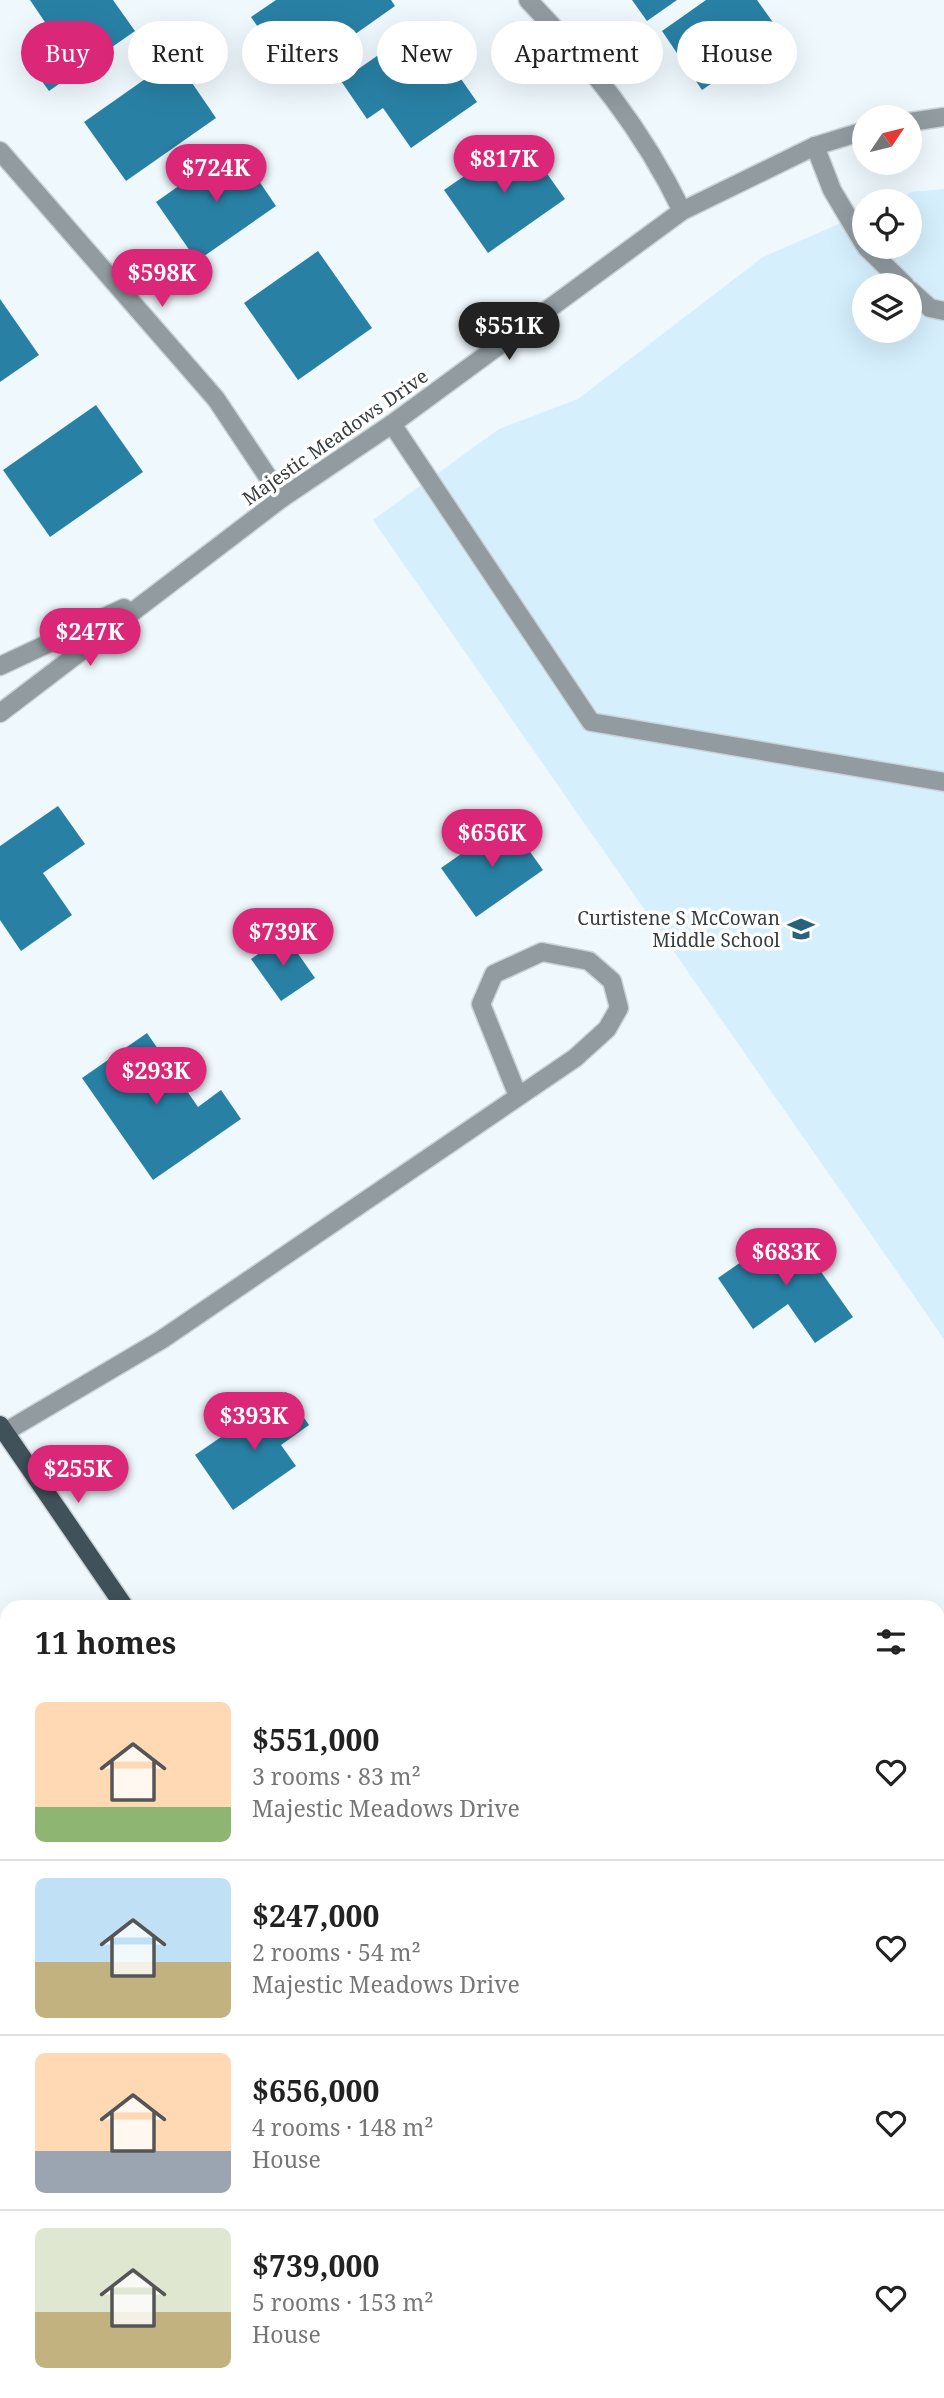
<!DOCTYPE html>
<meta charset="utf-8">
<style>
body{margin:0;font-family:"Noto Serif",serif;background:#f6f6f6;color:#222;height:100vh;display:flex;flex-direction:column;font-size:26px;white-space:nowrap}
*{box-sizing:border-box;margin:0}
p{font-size:23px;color:#767676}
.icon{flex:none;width:38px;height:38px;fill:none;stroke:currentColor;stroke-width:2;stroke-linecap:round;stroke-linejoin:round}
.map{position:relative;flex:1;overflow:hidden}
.side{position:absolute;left:0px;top:1600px;width:945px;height:800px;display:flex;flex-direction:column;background:#fff;border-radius:21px 21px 0 0;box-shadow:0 7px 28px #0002}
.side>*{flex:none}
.banner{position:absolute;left:21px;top:21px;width:903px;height:63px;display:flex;gap:14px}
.needle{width:46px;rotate:55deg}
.fabs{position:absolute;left:852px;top:105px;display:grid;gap:14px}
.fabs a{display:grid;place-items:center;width:70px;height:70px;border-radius:50%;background:#fff;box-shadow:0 7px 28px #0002;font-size:35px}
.price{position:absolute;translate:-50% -60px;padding:0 16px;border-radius:24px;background:#db2777;color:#fff;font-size:23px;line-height:46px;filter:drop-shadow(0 2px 4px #0008)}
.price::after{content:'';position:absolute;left:50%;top:42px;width:21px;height:16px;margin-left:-10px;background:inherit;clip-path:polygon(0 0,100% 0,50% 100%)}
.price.on{background:#222;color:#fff}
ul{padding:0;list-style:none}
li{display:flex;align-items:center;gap:21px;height:175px;padding:0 35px}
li+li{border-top:2px solid #e0e0e0}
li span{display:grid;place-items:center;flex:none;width:196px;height:140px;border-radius:10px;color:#555}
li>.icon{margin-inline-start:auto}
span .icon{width:84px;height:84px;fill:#fffc;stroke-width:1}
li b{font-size:30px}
h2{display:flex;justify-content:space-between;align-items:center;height:84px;padding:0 35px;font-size:30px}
.tag{padding:0 24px;border-radius:32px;background:#fff;box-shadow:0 7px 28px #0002;font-size:24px;line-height:63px}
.tag.on{background:#db2777;color:#fff}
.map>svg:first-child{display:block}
.built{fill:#d5effc;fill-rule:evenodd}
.building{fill:#2881a5}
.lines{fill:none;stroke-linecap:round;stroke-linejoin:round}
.minor-casing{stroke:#cad3d8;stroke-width:21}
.major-casing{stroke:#cad3d8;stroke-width:21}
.minor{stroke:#919ba0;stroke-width:18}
.major{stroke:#40515a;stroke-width:18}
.labels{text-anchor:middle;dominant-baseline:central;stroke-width:7;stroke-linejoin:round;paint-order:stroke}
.street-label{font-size:19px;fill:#343d42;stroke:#fff}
.poi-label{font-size:19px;fill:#343d42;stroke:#fff;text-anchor:end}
</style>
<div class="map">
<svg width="944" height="2398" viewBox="0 0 944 2398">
<rect width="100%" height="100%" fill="#eff8fd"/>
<!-- built -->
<path class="built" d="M944,189V1339L373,520L499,429L578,399L763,257L864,213V247H910V201H891L912,192ZM864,285H910V331H864Z"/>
<!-- building -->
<g class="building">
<path d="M30,0H113L135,31L49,91L25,58L55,37Z"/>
<path d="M276,0H391L395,6L293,78L251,17Z"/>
<path d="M632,0H677L647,21Z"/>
<path d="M706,0H757L782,35L702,90L662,31Z"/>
<path d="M423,24L477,102L411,148L383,108L367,119L341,81Z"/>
<path d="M175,58L216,118L126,181L84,122Z"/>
<path d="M521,137L565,199L488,253L444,190Z"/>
<path d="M235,146L276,206L197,261L156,202Z"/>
<path d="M318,251L372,328L298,380L244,303Z"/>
<path d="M0,299L39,355L0,382Z"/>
<path d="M96,405L143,472L50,537L3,470Z"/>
<path d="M58,806L85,844L43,873L72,915L21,951L0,920V846Z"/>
<path d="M508,821L543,870L476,917L441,868Z"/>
<path d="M285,935L315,978L281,1001L251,959Z"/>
<path d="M147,1033L198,1107L221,1090L241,1119L153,1180L82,1078Z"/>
<path d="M790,1228L853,1317L815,1343L788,1304L753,1329L718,1278Z"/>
<path d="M286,1392L309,1425L281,1445L296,1466L233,1510L195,1455Z"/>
<path d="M938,1854L944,1865V1947L938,1950Z"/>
</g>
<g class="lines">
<defs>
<g id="minor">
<path d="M528,0C591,66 642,128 682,211"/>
<path d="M910,122L944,117"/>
<path d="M815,146L832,190L864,244"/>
<path d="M0,151L216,399L282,498"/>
<path d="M866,247L905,285"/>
<path d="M910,290L930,308L944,311"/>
<path d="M392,424L591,722L944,782"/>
<path d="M0,666L124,608"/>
<path d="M0,713L282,498L392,424L682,211L815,146L864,131"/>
<path d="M5,1432L161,1340L575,1058L607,1029L619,1008L612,981L589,961L542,952L494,974L481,1004L518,1096"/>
<path d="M0,2212L7,2207"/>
</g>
<g id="major">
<path d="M0,1425L124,1606"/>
<path d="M665,2392L669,2398"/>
</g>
</defs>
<!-- minor casing -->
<use href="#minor" class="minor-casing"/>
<!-- major casing -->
<use href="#major" class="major-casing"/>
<!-- minor -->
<use href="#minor" class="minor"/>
<!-- major -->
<use href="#major" class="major"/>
</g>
<!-- icons -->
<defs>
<symbol id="school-bare" viewBox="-9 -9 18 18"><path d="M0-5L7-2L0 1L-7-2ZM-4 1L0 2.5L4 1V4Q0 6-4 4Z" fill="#28627b" stroke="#fff" stroke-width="2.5" paint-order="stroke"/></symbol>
</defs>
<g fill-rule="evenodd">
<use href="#school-bare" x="782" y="910" width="38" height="38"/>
</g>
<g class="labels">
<!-- street labels -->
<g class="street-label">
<text transform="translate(335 437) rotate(-35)">Majestic Meadows Drive</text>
</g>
<!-- poi labels -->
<g class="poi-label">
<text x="780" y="918">Curtistene S McCowan<tspan x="780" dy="22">Middle School</tspan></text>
</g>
</g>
</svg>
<div class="fabs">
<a><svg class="needle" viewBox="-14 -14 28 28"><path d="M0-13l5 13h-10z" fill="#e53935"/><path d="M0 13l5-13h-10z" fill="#767676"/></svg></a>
<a><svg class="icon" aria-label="locate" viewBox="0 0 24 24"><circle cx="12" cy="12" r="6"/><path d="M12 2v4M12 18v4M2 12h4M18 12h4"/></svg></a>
<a><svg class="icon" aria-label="layers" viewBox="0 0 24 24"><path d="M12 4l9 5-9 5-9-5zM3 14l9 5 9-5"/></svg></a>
</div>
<b class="price" style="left:504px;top:195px">$817K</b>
<b class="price" style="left:216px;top:204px">$724K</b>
<b class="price" style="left:162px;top:309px">$598K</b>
<b class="price on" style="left:509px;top:362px">$551K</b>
<b class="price" style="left:90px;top:668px">$247K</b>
<b class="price" style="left:492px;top:869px">$656K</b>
<b class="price" style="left:283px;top:968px">$739K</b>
<b class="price" style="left:156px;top:1107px">$293K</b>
<b class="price" style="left:786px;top:1288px">$683K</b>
<b class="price" style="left:254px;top:1452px">$393K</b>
<b class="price" style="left:78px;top:1505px">$255K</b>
<div class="banner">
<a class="tag on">Buy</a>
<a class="tag">Rent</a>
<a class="tag">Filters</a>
<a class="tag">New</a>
<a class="tag">Apartment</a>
<a class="tag">House</a>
</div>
<section class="side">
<h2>11 homes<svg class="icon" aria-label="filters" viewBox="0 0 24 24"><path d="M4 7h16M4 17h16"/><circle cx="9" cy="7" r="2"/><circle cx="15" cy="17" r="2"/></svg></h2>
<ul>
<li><span style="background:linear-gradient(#ffd9b3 75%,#8fb573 0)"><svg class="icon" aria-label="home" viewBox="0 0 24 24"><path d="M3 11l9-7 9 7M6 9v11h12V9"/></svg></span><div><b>$551,000</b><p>3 rooms · 83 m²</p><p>Majestic Meadows Drive</p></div><svg class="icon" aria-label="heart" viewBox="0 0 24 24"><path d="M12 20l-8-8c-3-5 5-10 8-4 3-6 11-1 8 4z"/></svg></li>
<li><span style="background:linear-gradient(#bfe0f5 60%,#c2b280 0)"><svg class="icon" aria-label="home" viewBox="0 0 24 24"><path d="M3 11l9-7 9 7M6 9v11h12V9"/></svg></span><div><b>$247,000</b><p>2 rooms · 54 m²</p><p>Majestic Meadows Drive</p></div><svg class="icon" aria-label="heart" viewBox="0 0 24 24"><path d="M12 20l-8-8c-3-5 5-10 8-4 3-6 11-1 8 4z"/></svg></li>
<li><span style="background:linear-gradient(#ffd9b3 70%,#9aa5b1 0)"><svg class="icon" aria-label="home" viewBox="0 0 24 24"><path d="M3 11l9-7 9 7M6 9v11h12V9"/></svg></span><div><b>$656,000</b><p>4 rooms · 148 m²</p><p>House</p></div><svg class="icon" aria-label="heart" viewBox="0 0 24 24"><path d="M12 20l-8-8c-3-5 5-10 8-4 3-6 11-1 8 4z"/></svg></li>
<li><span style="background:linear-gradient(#dfe7d0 60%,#c2b280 0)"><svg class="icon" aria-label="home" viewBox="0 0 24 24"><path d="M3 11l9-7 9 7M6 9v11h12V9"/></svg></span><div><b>$739,000</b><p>5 rooms · 153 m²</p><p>House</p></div><svg class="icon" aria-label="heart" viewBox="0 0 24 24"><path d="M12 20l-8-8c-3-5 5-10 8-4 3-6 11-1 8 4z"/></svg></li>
</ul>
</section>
</div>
